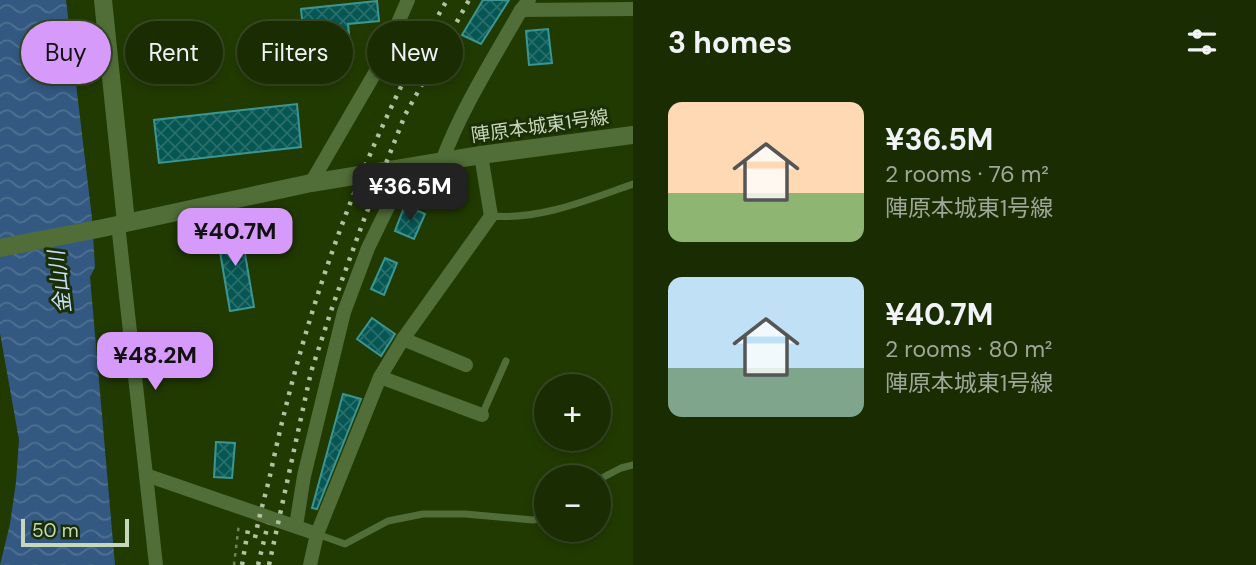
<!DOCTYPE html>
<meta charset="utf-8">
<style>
body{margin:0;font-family:"DM Sans","Noto Sans JP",sans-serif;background:#263811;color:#f1f3f6;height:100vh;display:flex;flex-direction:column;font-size:26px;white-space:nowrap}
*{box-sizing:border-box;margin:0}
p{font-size:23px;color:#9fa799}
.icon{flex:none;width:38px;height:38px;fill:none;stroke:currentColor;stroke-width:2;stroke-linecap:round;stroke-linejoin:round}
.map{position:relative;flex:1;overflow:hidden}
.side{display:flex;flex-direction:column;background:#192c02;width:623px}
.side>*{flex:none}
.top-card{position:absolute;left:21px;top:21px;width:506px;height:63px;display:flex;gap:14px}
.buttons{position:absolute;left:534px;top:374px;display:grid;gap:14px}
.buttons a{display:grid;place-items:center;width:77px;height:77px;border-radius:50%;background:#192c02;box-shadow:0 4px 10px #0003,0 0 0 2px #374824;font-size:35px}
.scale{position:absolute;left:21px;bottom:18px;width:108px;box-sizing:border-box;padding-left:7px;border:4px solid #c7d7bb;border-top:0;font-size:19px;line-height:24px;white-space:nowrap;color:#c7d7bb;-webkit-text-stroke:5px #1b2f06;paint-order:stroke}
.price{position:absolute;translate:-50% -60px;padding:0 16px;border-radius:14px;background:#d69bfa;color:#111;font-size:23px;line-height:46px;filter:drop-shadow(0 2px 4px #0008)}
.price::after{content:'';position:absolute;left:50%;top:42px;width:21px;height:16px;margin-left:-10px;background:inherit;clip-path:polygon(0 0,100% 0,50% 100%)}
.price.on{background:#222;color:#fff}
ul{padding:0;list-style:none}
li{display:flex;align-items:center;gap:21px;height:175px;padding:0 35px}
li span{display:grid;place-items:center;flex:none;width:196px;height:140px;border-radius:14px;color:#555}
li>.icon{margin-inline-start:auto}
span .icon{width:84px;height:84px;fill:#fffc;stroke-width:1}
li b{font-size:30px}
h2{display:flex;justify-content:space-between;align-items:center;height:84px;padding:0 35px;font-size:30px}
.tag{padding:0 24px;border-radius:32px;background:#192c02;box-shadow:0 4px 10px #0003,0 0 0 2px #374824;font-size:24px;line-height:63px}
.tag.on{background:#d69bfa;color:#111}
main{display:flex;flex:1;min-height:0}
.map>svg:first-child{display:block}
.water{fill:url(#water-waves)}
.building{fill:url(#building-cross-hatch);stroke:#3b9692;stroke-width:2}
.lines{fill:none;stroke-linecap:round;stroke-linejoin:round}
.path{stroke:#71855b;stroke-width:2.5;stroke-dasharray:3.5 5;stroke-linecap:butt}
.service{stroke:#516e38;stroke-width:7}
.minor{stroke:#516e38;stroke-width:14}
.tertiary{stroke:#516e38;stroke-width:18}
.rail{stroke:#b1c3a3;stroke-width:4.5;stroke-dasharray:3.5 7;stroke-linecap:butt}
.labels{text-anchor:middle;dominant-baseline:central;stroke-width:6;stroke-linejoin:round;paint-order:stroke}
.street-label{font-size:19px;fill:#c7d7bb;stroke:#1b2f06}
.water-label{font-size:21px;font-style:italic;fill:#c9e0fb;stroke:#1b2f06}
</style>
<main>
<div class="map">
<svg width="633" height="565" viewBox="0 0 633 565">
<defs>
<pattern id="water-waves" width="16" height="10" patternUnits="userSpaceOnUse" patternTransform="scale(1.75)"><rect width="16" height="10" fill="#335982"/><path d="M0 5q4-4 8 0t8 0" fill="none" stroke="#4f7092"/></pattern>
<pattern id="building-cross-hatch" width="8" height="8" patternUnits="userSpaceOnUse" patternTransform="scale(1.75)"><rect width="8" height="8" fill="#065654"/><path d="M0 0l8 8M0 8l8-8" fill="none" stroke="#296e6b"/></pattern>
</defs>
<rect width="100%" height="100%" fill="#213a02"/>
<!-- water -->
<path class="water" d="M0,0H66L92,218L95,267L90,277L115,565H0L10,524L16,482L19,440L0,333Z"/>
<!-- building -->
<g class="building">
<path d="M483,0H509L481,44L462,35Z"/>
<path d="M377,1L379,21L348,24L350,43L305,48L301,9Z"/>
<path d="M548,29L552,63L529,65L526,31Z"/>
<path d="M297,104L301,147L159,163L154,120Z"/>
<path d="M411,208L425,214L414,239L395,231L403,210L409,212Z"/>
<path d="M240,224L254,307L230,311L216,228Z"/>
<path d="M385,258L397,263L384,295L371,289Z"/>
<path d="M372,318L395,334L381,356L357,339Z"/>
<path d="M343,394L361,399L317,509L312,508Z"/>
<path d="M216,442L235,443L232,478L214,477Z"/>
</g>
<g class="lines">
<!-- path -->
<path class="path" d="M234,565L239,523"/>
<!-- service -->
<g class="service">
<path d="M491,216C541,220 587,200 633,184"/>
<path d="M482,415L506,361"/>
<path d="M598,480L621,468L633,465"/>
<path d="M317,534L345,544L388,521L423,514H465L533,520L546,517"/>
</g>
<!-- minor -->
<g class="minor">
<path d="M521,10L633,9"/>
<path d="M442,161C462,108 493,59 521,10L529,0"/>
<path d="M311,183L379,66L408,0"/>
<path d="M118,224L156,565"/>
<path d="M403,339L466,365"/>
<path d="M380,377L482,415"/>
<path d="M146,475L317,534"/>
<path d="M296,526L304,476L344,312L368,248L407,168"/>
<path d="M310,565L317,534L380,377L403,339L491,216L481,155"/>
</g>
<!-- tertiary -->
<g class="tertiary">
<path d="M103,0L126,222"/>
<path d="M0,248L103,228L311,183L481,155L633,135"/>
</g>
<!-- rail -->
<g class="rail">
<path d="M255,538C259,515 266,494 271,471C306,306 363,146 447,0"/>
<path d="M242,565L249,524"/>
<path d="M258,565L268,524"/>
<path d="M269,565L311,372L333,305L363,222L405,115L469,0"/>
</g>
</g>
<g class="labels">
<!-- street labels -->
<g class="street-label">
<text transform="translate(540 126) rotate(-8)">陣原本城東1号線</text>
</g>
<!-- water labels -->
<g class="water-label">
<text transform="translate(60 282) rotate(-97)">金山川</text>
</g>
</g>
</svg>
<div class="buttons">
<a>+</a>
<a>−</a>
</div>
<div class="scale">50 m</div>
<b class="price on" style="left:410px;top:223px">¥36.5M</b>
<b class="price" style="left:235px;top:268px">¥40.7M</b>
<b class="price" style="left:155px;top:392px">¥48.2M</b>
<div class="top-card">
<a class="tag on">Buy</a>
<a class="tag">Rent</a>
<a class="tag">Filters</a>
<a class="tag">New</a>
</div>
</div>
<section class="side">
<h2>3 homes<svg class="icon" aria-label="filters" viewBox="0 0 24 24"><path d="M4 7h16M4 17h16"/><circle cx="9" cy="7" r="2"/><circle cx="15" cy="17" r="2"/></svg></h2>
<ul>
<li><span style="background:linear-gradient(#ffd9b3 65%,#8fb573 0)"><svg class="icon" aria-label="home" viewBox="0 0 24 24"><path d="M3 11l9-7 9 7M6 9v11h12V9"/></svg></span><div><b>¥36.5M</b><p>2 rooms · 76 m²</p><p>陣原本城東1号線</p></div></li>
<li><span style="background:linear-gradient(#bfe0f5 65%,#7fa58c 0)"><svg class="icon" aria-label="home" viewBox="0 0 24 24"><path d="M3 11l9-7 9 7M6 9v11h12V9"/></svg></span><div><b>¥40.7M</b><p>2 rooms · 80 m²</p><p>陣原本城東1号線</p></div></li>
</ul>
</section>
</main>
